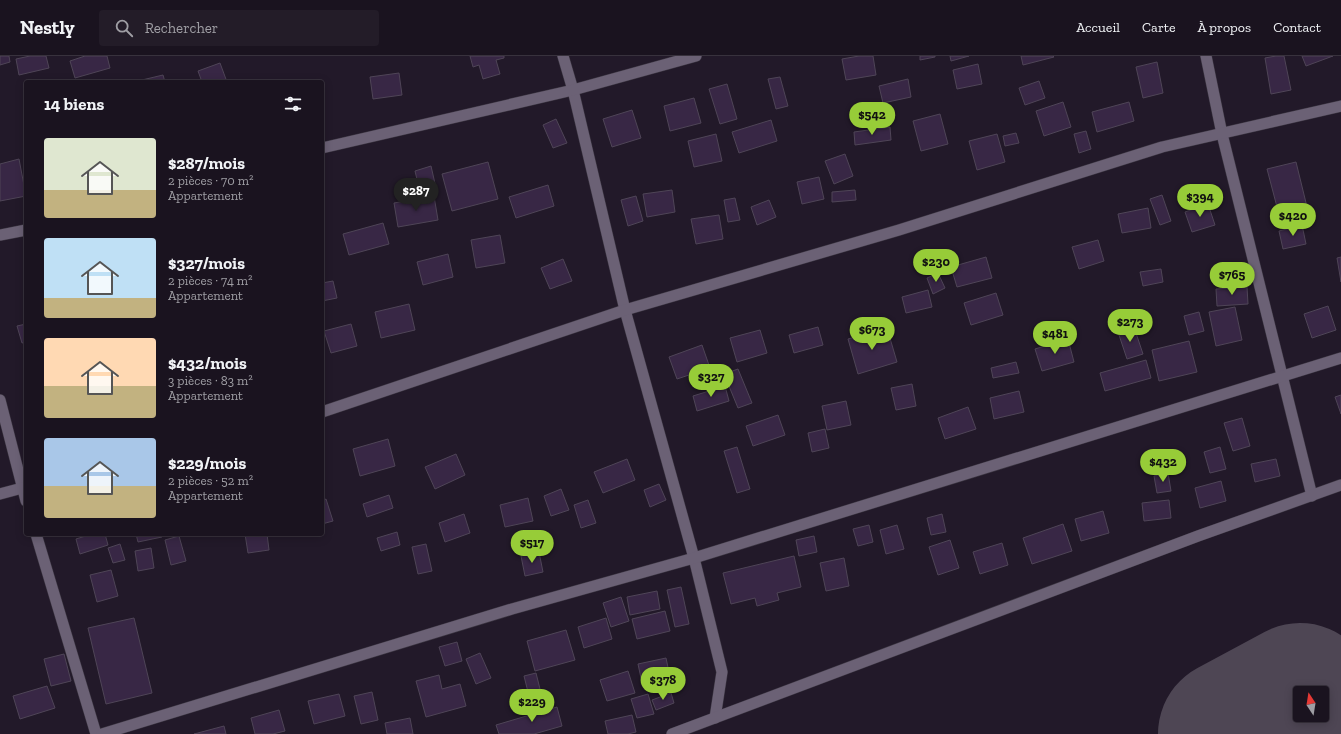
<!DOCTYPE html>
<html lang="fr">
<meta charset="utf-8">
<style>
body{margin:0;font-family:"Zilla Slab",serif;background:#231c28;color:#f1f3f6;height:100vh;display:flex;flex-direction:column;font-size:15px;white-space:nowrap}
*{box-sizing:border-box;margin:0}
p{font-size:13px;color:#9f9ea4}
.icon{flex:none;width:22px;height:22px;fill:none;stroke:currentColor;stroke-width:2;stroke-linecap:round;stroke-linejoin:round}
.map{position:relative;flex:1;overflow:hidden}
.side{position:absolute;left:24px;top:24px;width:300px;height:456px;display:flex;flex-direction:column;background:#1a131f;border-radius:4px;box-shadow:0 2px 10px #0003,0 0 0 1px #38323d}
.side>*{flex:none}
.needle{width:26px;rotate:348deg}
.tools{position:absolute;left:1293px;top:630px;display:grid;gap:8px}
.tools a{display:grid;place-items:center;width:36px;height:36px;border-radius:4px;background:#1a131f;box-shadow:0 2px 10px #0003,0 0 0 1px #38323d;font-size:20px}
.price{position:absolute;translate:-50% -34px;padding:0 9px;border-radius:14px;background:#97cc38;color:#111;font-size:13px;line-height:26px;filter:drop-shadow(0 1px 2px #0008)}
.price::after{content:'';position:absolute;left:50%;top:24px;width:12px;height:9px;margin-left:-6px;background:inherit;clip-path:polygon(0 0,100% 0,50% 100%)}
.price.active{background:#222;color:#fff}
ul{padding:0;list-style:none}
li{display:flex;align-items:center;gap:12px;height:100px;padding:0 20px}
li span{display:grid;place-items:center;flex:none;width:112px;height:80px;border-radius:4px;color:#555}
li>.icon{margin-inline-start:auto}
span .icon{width:48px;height:48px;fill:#fffc;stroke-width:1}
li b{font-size:17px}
h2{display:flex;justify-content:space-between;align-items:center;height:48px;padding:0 20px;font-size:17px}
header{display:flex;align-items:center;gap:24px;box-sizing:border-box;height:56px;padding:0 20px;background:#1a131f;border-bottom:1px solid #38323d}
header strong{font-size:19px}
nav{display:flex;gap:22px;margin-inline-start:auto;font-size:14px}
.search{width:280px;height:36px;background:#231c28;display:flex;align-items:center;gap:10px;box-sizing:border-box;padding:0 14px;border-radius:4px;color:#9f9ea4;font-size:15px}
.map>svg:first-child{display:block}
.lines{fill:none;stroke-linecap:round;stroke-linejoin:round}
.runway{stroke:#4e4654;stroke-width:150}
.building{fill:#382745;stroke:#4f4557}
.minor-casing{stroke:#3c3642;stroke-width:12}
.tertiary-casing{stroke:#3c3642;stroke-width:12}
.minor{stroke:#6b6175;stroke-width:11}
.tertiary{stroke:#6b6175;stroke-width:11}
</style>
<header>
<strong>Nestly</strong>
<div class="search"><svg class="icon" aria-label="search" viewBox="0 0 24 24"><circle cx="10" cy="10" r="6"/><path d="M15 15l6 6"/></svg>Rechercher</div>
<nav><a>Accueil</a><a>Carte</a><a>À propos</a><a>Contact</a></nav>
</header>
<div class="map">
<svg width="1341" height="678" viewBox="0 0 1341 678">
<rect width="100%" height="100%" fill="#221929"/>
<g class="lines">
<!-- runway -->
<path class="runway" d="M1233,678L1300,642"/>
</g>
<!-- building -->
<g class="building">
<path d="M0,0H9L10,6L0,9Z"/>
<path d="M30,0H46L49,12L19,19L16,3Z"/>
<path d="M85,0H107L110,12L75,22L70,5Z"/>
<path d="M470,0H504V2L496,4L500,18L483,23L479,9L473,11Z"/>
<path d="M859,0H873L876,19L846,24L842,3Z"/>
<path d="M920,0H935V1L920,4Z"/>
<path d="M950,0H969L951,5Z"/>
<path d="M1021,0H1053L1054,1L1023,9Z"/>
<path d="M1276,0H1284L1291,34L1271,38L1265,2Z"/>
<path d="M1302,0H1333L1306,10Z"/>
<path d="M1157,6L1163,37L1143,42L1136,11Z"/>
<path d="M220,7L227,26H202L198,15Z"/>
<path d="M978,8L982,28L957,33L953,14Z"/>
<path d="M399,17L402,39L373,43L370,21Z"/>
<path d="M163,19L165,26H142V24Z"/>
<path d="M780,21L788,50L776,53L768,23Z"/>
<path d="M908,23L911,41L883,47L879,30Z"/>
<path d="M1039,25L1045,42L1025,49L1019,32Z"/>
<path d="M727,28L737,63L720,68L709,33Z"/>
<path d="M694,42L701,67L670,75L664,50Z"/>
<path d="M1063,46L1071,71L1044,80L1036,55Z"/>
<path d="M1129,46L1134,65L1097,76L1092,56Z"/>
<path d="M632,54L641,82L612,91L603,63Z"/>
<path d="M940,58L948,88L921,95L913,65Z"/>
<path d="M556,63L567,87L553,92L543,69Z"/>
<path d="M771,64L777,85L739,97L732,76Z"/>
<path d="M890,71L891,84L855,89L854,76Z"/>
<path d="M1086,75L1091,93L1079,97L1074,78Z"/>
<path d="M1016,77L1019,87L1005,90L1003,80Z"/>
<path d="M716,78L722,105L694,111L688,85Z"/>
<path d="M997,78L1005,106L977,114L969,85Z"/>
<path d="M845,98L853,120L834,128L825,105Z"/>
<path d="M19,103L26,140L0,145V108Z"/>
<path d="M488,106L498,143L452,155L442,118Z"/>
<path d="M1296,106L1308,155L1293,158L1291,148L1277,151L1267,113Z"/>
<path d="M431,110L436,132L420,136L415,115Z"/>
<path d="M819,121L824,143L802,148L797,126Z"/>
<path d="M548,129L554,150L516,162L509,141Z"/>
<path d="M672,134L675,156L647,161L643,138Z"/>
<path d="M855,134L856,144L832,146V136Z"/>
<path d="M1162,139L1171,165L1160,169L1150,143Z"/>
<path d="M434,140L438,164L398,171L394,147Z"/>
<path d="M636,140L643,165L628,170L621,144Z"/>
<path d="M735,142L740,164L728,166L724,144Z"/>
<path d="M769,144L776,161L757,169L751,151Z"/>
<path d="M1208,148L1215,169L1192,176L1185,156Z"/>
<path d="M1148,152L1151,172L1122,177L1118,158Z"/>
<path d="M719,159L723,183L696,188L691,163Z"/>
<path d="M383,167L389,188L349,199L343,178Z"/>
<path d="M1302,169L1306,188L1283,193L1279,175Z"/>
<path d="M500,179L505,207L476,212L471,184Z"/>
<path d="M1098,184L1104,205L1079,213L1072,191Z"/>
<path d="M448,198L453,221L423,229L417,206Z"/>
<path d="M986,201L992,222L957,231L951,211Z"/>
<path d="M1341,201V226L1337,202Z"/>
<path d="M563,203L572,225L550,233L541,212Z"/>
<path d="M1161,213L1163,226L1143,230L1140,216Z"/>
<path d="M938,217L945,232L933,238L927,222Z"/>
<path d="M333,225L337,242L322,245V227Z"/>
<path d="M1247,231L1248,248L1217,250L1216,233Z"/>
<path d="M928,234L932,251L906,257L902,241Z"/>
<path d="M996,237L1003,259L971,269L964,247Z"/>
<path d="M409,248L415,274L381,282L375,256Z"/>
<path d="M1328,250L1336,274L1312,282L1304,258Z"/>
<path d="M1235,251L1242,284L1216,290L1209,256Z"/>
<path d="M1199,256L1204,275L1189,279L1184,260Z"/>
<path d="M26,268V286L22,287L17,270Z"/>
<path d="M351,268L357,290L331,297L324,275Z"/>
<path d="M818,271L823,289L794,297L789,279Z"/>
<path d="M1134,271L1143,298L1127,303L1118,276Z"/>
<path d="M887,272L897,306L858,318L848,283Z"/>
<path d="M760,274L767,297L737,306L730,282Z"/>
<path d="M1068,283L1074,306L1042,315L1035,293Z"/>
<path d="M1189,285L1197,316L1159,325L1152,294Z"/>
<path d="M702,289L710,312L677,323L669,301Z"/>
<path d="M1146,304L1151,322L1105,335L1100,317Z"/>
<path d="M1016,306L1019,317L993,322L991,312Z"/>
<path d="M738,313L752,347L738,352L724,318Z"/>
<path d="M912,328L916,350L896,354L891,332Z"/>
<path d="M725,330L729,345L697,355L693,340Z"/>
<path d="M1019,335L1024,356L994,363L990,342Z"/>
<path d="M1341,339V358L1335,341Z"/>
<path d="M846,345L851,369L827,374L822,350Z"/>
<path d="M968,351L976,373L945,383L938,362Z"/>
<path d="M778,359L785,379L753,390L746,370Z"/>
<path d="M1242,362L1250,390L1233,395L1224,367Z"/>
<path d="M825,373L829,392L812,396L808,377Z"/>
<path d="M388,383L395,410L360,420L353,393Z"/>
<path d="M737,391L750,433L737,437L724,395Z"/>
<path d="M1220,391L1226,413L1210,417L1204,396Z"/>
<path d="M456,398L465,419L435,433L425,411Z"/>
<path d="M627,403L635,424L603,437L594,416Z"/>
<path d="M1276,403L1280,420L1255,426L1251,408Z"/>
<path d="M1168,417L1171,435L1157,437L1154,420Z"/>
<path d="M1221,425L1226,445L1200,452L1195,432Z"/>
<path d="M659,428L666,444L650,451L644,434Z"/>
<path d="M561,433L569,454L551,460L544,440Z"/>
<path d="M389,439L393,452L367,461L363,448Z"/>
<path d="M528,442L533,465L505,471L500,449Z"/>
<path d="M326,443L333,465L322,468V445Z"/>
<path d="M588,444L596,467L581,472L574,449Z"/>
<path d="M1169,444L1171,462L1144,465L1142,447Z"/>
<path d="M1103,455L1109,477L1081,485L1075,463Z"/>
<path d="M464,458L470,477L445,486L439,467Z"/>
<path d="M942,458L946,476L931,479L927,462Z"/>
<path d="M1063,468L1072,495L1032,508L1023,482Z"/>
<path d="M869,469L873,486L858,490L853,473Z"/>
<path d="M897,469L904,493L886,498L880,474Z"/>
<path d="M397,476L400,489L381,495L377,482Z"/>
<path d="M92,478H105L108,489L80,498L76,483Z"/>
<path d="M136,478H162V481L138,486Z"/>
<path d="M245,478H267L269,494L248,497Z"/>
<path d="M179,480L186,505L171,509L165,484Z"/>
<path d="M814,480L817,496L799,500L796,484Z"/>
<path d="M950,484L959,512L938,519L929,491Z"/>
<path d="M1002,487L1008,509L980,518L973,496Z"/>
<path d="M120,488L125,504L113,507L108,492Z"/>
<path d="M426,488L432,515L418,518L412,491Z"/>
<path d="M151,492L154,512L138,515L135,495Z"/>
<path d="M539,496L543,516L525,520L521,500Z"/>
<path d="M794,500L801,531L777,537L779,544L757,550L755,542L731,548L723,517Z"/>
<path d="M844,502L849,530L826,535L820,507Z"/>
<path d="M111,514L118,540L97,546L90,519Z"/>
<path d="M681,531L689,568L675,571L667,534Z"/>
<path d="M657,535L660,553L630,559L627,541Z"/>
<path d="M621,541L629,565L611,571L603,547Z"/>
<path d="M665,555L670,575L637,583L632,563Z"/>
<path d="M134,562L152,637L106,648L88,572Z"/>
<path d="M606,562L612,583L584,592L578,571Z"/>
<path d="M566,574L575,604L535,615L527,585Z"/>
<path d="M457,586L462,605L445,610L439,591Z"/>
<path d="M480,597L491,622L476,628L466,603Z"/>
<path d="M64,598L71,625L51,630L44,603Z"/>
<path d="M666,602L670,621L642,627L638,608Z"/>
<path d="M628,615L635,637L607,645L600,624Z"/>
<path d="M536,617L540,633L528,636L524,620Z"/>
<path d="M439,619L442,633L460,628L466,650L426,661L416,625Z"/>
<path d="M47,630L55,652L20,663L13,640Z"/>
<path d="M372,636L378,664L361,668L354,640Z"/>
<path d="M671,637L674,647L656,654L652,644Z"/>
<path d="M339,638L345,660L314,668L308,645Z"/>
<path d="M648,638L654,658L637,662L631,643Z"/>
<path d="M557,651L562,670L534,678H499L496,669Z"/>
<path d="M279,654L285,675L273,678H255L251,662Z"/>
<path d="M632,659L636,676L628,678H608L605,665Z"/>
<path d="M410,662L413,678H387L385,667Z"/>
<path d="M224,670L226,678H194Z"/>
</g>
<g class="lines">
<defs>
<g id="minor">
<path d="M563,0L573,34L625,254L694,502L722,616L715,662"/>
<path d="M1206,0L1222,78L1312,440"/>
<path d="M322,92L573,34L696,0"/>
<path d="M0,179L26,174"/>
<path d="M0,344L26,445"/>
<path d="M322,356L625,254L899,174L1162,91L1341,50"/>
<path d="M0,438L26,431"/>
<path d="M36,478L96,678"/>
<path d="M102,678L512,553L694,502L1341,302"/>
</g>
<path id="tertiary" d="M672,678L1198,480L1341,429"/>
</defs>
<!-- minor casing -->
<use href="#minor" class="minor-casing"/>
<!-- tertiary casing -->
<use href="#tertiary" class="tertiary-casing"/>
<!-- minor -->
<use href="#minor" class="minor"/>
<!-- tertiary -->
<use href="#tertiary" class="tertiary"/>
</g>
</svg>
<div class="tools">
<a><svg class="needle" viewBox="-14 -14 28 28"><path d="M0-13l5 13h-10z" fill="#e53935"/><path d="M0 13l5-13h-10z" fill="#9f9ea4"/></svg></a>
</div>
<b class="price" style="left:872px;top:80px">$542</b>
<b class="price active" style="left:416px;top:156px">$287</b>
<b class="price" style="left:1200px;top:162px">$394</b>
<b class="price" style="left:1293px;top:181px">$420</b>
<b class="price" style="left:936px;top:227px">$230</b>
<b class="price" style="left:1232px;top:240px">$765</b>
<b class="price" style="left:1130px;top:287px">$273</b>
<b class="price" style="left:872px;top:295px">$673</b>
<b class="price" style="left:1055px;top:299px">$481</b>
<b class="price" style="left:711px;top:342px">$327</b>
<b class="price" style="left:1163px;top:427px">$432</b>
<b class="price" style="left:532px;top:508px">$517</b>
<b class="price" style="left:663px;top:645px">$378</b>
<b class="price" style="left:532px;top:667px">$229</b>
<section class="side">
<h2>14 biens<svg class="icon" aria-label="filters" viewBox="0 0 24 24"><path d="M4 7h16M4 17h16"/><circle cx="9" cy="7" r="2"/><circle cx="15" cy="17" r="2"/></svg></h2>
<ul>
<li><span style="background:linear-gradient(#dfe7d0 65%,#c2b280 0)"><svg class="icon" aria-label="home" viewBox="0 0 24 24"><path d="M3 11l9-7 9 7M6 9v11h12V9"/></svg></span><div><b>$287/mois</b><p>2 pièces · 70 m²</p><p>Appartement</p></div></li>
<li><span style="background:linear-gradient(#bfe0f5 75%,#c2b280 0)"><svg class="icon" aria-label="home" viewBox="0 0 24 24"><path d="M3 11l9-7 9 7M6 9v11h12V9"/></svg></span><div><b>$327/mois</b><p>2 pièces · 74 m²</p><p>Appartement</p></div></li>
<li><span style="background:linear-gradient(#ffd9b3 60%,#c2b280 0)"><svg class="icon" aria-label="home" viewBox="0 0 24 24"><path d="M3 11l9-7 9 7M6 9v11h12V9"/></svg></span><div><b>$432/mois</b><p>3 pièces · 83 m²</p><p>Appartement</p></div></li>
<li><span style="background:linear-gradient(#a9c7e8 60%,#c2b280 0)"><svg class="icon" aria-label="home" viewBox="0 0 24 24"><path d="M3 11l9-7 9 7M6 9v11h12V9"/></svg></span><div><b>$229/mois</b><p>2 pièces · 52 m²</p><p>Appartement</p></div></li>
</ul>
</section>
</div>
